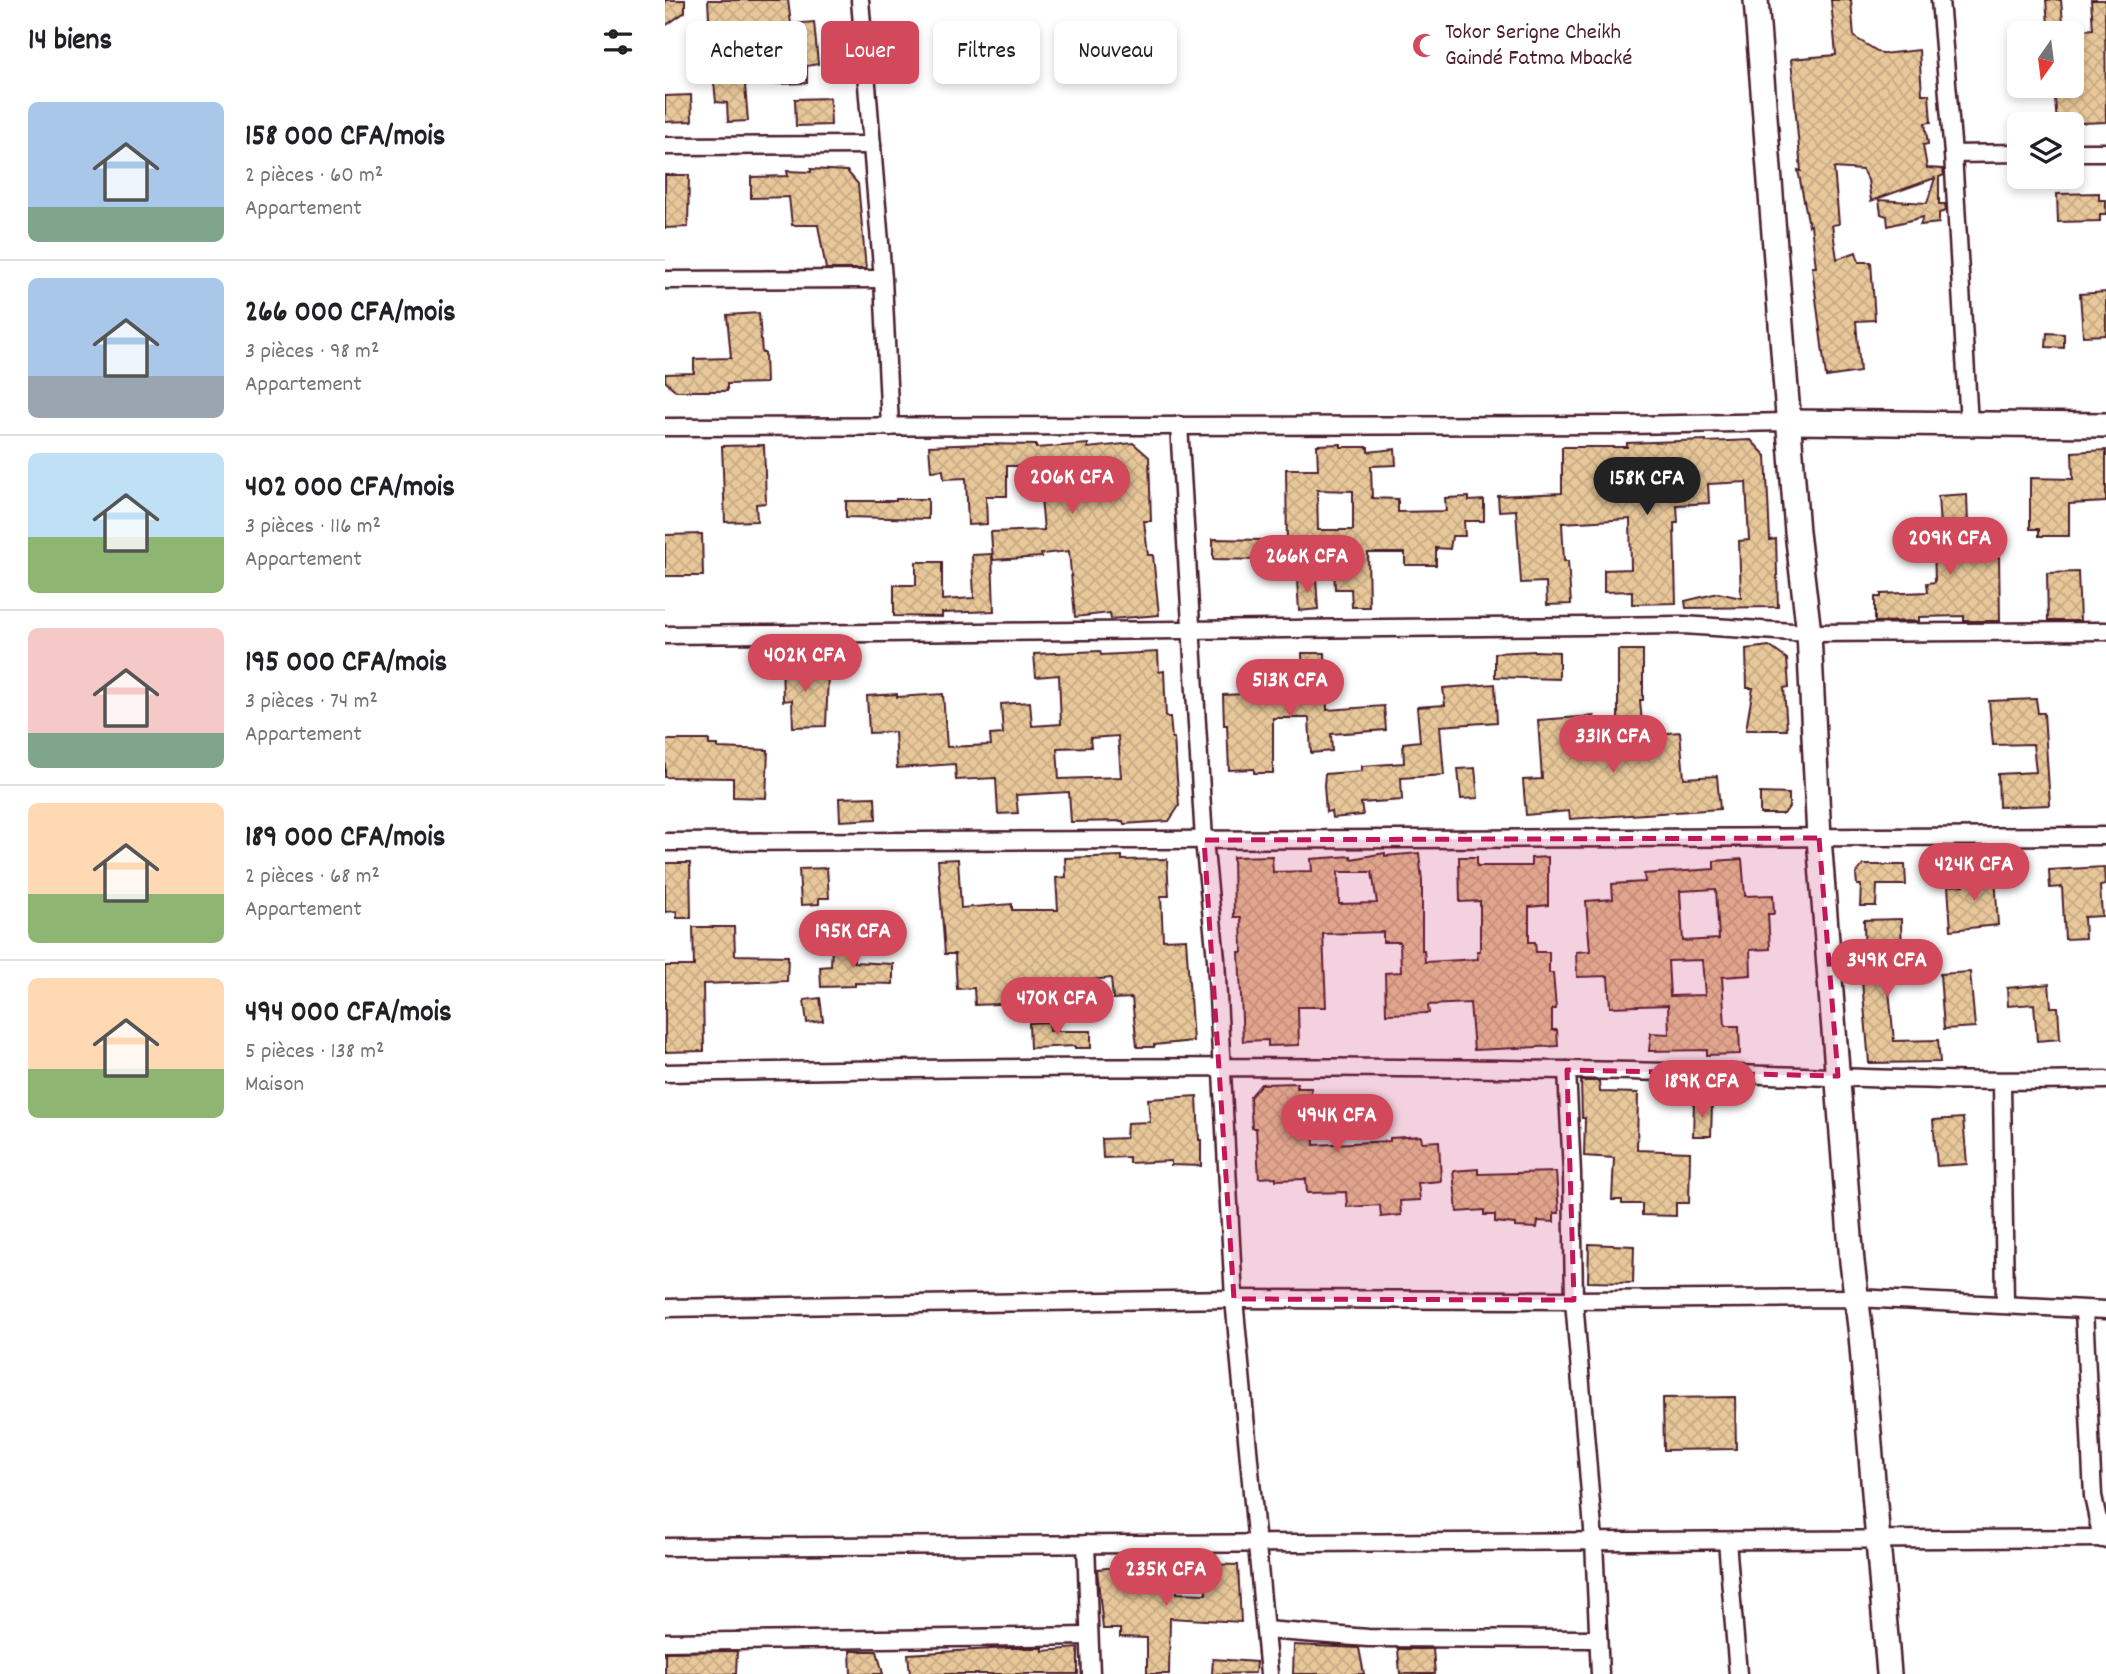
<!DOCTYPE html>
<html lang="fr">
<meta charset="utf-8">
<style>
body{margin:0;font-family:Dekko,sans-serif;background:#f6f6f6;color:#202124;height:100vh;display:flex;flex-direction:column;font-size:26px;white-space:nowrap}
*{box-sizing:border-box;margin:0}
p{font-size:23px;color:#757577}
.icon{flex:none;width:38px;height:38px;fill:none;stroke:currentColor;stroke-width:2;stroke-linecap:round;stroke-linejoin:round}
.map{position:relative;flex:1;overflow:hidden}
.sheet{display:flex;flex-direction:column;background:#fff;width:665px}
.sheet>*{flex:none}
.guide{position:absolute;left:21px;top:21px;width:665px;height:63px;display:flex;gap:14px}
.needle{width:46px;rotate:194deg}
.fabs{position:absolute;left:1342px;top:21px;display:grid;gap:14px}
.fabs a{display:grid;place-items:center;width:77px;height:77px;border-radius:10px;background:#fff;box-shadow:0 4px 10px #0003;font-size:35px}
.price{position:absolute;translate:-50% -60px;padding:0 16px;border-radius:24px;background:#d1495b;color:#fff;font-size:23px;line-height:46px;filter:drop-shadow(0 2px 4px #0008)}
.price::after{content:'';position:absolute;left:50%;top:42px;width:21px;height:16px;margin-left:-10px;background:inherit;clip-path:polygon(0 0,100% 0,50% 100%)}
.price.current{background:#222;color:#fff}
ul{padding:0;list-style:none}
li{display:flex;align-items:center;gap:21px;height:175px;padding:0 28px}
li+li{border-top:2px solid #e0e0e0}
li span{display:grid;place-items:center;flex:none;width:196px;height:140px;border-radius:10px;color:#555}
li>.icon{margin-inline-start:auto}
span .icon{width:84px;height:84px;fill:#fffc;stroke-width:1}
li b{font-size:30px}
h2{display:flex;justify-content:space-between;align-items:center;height:84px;padding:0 28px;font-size:30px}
.chip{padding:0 24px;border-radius:10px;background:#fff;box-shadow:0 4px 10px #0003;font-size:24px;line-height:63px}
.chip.current{background:#d1495b;color:#fff}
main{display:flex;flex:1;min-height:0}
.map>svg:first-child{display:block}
.building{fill:url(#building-cross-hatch);stroke:#4a1f2b;stroke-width:2;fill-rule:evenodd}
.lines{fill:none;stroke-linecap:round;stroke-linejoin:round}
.street-casing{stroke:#4a1f2b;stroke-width:21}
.secondary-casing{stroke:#4a1f2b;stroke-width:28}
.street{stroke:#fff;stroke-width:16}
.secondary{stroke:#fff;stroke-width:23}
.marked{fill:#c2185b;fill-opacity:0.2;stroke:#c2185b;stroke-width:5;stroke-dasharray:14 9;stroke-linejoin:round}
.labels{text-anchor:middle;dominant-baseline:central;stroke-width:5;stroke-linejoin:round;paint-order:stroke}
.poi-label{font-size:23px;fill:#4a1f2b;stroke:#fff;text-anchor:start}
</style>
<main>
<section class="sheet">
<h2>14 biens<svg class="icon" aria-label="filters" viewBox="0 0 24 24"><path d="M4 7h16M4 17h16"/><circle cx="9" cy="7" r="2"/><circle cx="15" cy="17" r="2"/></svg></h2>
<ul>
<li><span style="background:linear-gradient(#a9c7e8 75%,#7fa58c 0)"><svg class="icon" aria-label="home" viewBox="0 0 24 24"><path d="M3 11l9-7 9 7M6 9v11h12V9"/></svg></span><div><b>158 000 CFA/mois</b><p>2 pièces · 60 m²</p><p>Appartement</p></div></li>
<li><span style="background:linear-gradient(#a9c7e8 70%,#9aa5b1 0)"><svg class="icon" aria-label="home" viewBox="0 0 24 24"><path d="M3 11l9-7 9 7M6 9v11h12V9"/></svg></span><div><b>266 000 CFA/mois</b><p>3 pièces · 98 m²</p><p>Appartement</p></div></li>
<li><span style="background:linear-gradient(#bfe0f5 60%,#8fb573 0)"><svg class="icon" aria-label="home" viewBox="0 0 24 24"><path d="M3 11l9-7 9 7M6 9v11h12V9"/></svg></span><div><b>402 000 CFA/mois</b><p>3 pièces · 116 m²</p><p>Appartement</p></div></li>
<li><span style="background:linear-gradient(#f6c9c9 75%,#7fa58c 0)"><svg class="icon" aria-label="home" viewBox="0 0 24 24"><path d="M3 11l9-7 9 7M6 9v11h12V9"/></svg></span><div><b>195 000 CFA/mois</b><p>3 pièces · 74 m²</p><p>Appartement</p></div></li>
<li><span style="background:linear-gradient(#ffd9b3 65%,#8fb573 0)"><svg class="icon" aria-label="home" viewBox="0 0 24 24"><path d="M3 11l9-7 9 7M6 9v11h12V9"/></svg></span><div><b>189 000 CFA/mois</b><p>2 pièces · 68 m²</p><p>Appartement</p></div></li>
<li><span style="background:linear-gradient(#ffd9b3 65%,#8fb573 0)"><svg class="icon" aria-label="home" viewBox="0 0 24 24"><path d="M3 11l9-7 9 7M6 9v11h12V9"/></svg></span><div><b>494 000 CFA/mois</b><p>5 pièces · 138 m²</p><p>Maison</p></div></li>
</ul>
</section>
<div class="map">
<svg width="1441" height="1674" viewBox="0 0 1441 1674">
<defs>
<pattern id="building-cross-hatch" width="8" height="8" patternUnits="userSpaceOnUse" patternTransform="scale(1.75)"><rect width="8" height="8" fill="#e8c89a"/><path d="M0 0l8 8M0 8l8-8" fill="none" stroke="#c8ab85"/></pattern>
</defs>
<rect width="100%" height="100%" fill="#fff"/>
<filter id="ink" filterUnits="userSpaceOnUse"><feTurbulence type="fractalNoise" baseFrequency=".0143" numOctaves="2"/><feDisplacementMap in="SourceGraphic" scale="14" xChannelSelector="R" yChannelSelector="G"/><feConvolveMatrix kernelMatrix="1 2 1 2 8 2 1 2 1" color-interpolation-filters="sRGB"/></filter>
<g filter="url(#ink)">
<!-- building -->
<g class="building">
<path d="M0,0H20V12L0,26Z"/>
<path d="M43,0H123L126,24L149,22L153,64L142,66V83L80,85L83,121L63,122L62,103L51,102L47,62L82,60L81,32L45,35Z"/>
<path d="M1166,0H1186L1189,37L1217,54L1254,50L1257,94H1264L1266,122L1260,123L1263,144L1258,145L1262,168L1278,169L1279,175L1274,177V204H1280L1281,211L1274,213V223L1255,225L1258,217L1223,226L1222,216L1216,214L1214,200L1262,203L1270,178L1206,201L1203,180L1197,170L1169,168L1174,224L1167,225L1172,259L1191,252L1194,262H1206L1210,320L1191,321L1195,372L1161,377L1147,267H1151L1146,225L1144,226L1133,170L1136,171L1126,59L1171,55Z"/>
<path d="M1381,0H1396L1398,23L1383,24Z"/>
<path d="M1426,0H1440L1441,122L1392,124L1389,86H1410L1407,31L1428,29Z"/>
<path d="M26,95L27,121L0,122V96Z"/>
<path d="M165,98L166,125L131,126L130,99Z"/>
<path d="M146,169L182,171L193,184L201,269H161L153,225H127L124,197L86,198V177L123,176L122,171L146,172Z"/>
<path d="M0,175H24L23,227L0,228Z"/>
<path d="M1434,193V200H1441V214H1435V221L1393,222L1392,194Z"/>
<path d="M1441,292V335L1418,336L1415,294Z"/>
<path d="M94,313L97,353H100L101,383L62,384V391H11L0,381V374L29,373V359L66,358L62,315Z"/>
<path d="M1382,333L1399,334V348L1381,347Z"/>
<path d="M1041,440V442L1086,440L1101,456L1105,540L1111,539L1113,607L1021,608L1020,601L1053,593L1076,598L1074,541L1084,540L1081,482L1043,484L1044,503L1012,505L1013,523H1009L1011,603L967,604V591L939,592V570L966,569L965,519L897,523L899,561H903L906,604L882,605L881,582L856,583L851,510L834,511L833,496L897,493V447H962V443Z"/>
<path d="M468,443L484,457L486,521H479L483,555H488L494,615L446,619L445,613L410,617L404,551L376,554L377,557L328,560L326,532L379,530L373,466H342V496H321L322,524L303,525L301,478L279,479L278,470L266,471L264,446L319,444L371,445V448L423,444V448Z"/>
<path d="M676,444V447H703V452L730,449L731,465L706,466L707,498L733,499V512L781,511L780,498L804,497V501L819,500V521H799L800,536H787L785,549L771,548V565H740V553H703L704,607H687L686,589H670L668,547H622L621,469H653L652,445ZM652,490L688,491V530H653Z"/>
<path d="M99,445L101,503L91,504L92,521L60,522L57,446Z"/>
<path d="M1441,450V502L1404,504V536H1374V529H1365V478L1408,479L1407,452Z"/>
<path d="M1302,494L1304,557H1334L1335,621H1299V616L1254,617V621L1210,622V597H1216V594L1263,592L1262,583L1270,582L1269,543H1276L1273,496Z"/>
<path d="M231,499H263V519L181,517V501H231Z"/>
<path d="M37,534L38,576H0V535Z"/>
<path d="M548,539L598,540V560L548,559Z"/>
<path d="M327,554L329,611L277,613V617L229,616V585H251V562H277V600L309,598L307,555Z"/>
<path d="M1413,572L1415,621H1383L1382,573Z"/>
<path d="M651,579L653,609L634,611L632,580Z"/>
<path d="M1104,646L1122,659L1124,687L1119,688L1122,730H1081L1088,688H1082L1081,649Z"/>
<path d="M953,650H978V700H975L977,723L953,725Z"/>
<path d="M435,651L436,655L493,652L494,672L499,671L501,717H505L507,738H509L514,806L504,821L459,824L458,821L406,822L404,792L351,795L353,813L333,814L331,778L291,780L290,764L232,768L230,732L204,733L202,696L232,694V697L278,694L282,747L326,745L325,735L338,734L336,704L365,702L367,726L396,724L394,675L371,677L369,654ZM453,736L456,777L394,779L392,748L426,747L425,738Z"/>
<path d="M870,651L894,652V679L830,677V653Z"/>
<path d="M637,653H660L662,710L719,706L721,730L666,734L667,751L646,753L644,718H608V773H589V769L564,770L562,725H559L558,695L603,693V697H639Z"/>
<path d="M117,654H132L133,675L163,674L161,726L128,727L127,700L118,701Z"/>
<path d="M830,684L832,722L775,726L779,775L736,778L737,800L696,803L698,815L667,818L666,811L661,812L659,785L660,774L697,771V766L739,763L738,743L755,741L752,707L780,705L778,688Z"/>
<path d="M1371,699L1373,713H1379L1385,805L1334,807L1333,774L1371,772L1368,744L1328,745L1324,701Z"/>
<path d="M929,716L933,755L970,752L968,736L1015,732L1019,778L1052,776L1055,809L905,819L904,811L861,815L858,780L877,779L873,720Z"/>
<path d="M0,740H44V745H53V748L103,750L101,798L68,797V778L0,777Z"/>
<path d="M810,768L813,798L796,799L793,769Z"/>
<path d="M1095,793L1124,794V807L1119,814H1095Z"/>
<path d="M210,797L211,819L175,821L174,798Z"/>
<path d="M720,853V856L754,853L757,881V950H759L760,962L813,959L812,951H815V901L795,902L794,857H812V866H866V858L883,857V905L864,907V942H870L871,952H884V973H888L891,1009H887V1030H892L893,1046L809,1050L805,1003L763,1005L764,1013L721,1014L720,973L736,972L735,942H718V932L658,934L661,1007H633L634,1045L603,1046V1040L578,1041L574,952H577L576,917H569L568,857L607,856L608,872L647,871L646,859L686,856V859ZM673,872H707L712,903L674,904Z"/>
<path d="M457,856V860L502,859L504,896H496L498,940L521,939L528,1041L489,1045V1047H472L467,998L448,999L446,978L403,982V985L355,992V1003L310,1005L309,988L292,989L290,954H280L273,860L293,859L296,908L347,904V910H393L391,878L401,877L400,858Z"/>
<path d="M1077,859L1080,896L1108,895L1109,914H1103L1105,949L1085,950L1086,975L1057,977L1060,1026H1074L1075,1054L1042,1055V1050L984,1051L986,1033L1004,1034L1003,1005L945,1007L943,976L912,977L911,952L925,951L921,901L948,899L947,884L980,882L979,874L1049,869V861ZM1051,889L1054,939L1018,941L1015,891ZM1037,960L1040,995L1005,996L1003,961Z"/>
<path d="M0,863H25L26,918H12V911L0,912Z"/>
<path d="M1198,865H1240L1241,885H1212L1211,906H1195L1196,885H1192L1191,874Z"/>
<path d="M1439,867L1440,885L1435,886L1437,916L1419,917L1420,938L1400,939L1397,887L1385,888L1384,870Z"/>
<path d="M162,868L164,898H154V904L136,905L134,869Z"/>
<path d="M1330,875L1333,925L1286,930L1283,886L1299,885L1298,877Z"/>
<path d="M1236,919L1237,959L1221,960L1229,1041L1273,1040L1275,1062L1204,1063L1196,970H1200L1199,920Z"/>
<path d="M28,927H69L70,955L123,956L122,981L38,984L39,1051L0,1052V966H29Z"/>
<path d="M167,945L189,946V962L228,964V984L190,983V986L156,987L155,967L166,966Z"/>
<path d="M1305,972L1310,1027L1279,1029L1275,974Z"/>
<path d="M1384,984L1386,1007H1393L1395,1039L1372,1041L1369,1004L1343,1006L1342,988Z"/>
<path d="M155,998L158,1021L142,1023L139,1000Z"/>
<path d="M384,1022L385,1031H426V1048H410V1046L365,1048L364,1023Z"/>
<path d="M916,1081H934L935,1092L973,1093L972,1150L1025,1152L1024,1203H1011V1216L977,1215V1204H957V1200H947L949,1158L919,1156L920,1118H917Z"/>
<path d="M632,1083V1088H646L649,1145L725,1141V1138L756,1136L757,1142L774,1141L776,1181L753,1183L755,1200L735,1201L736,1215L716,1217L715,1205L682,1207L681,1192L642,1193L641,1179L611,1180V1177L594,1178L591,1128H587L585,1097L596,1084Z"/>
<path d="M532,1096L534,1140H536V1166L506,1165V1161L464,1163V1157L438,1158L437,1139L461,1138L462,1123L485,1122L483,1099Z"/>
<path d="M1029,1103L1047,1104L1046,1136H1028Z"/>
<path d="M1298,1118L1302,1164L1272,1166L1268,1120Z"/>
<path d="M813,1169V1174L891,1172L894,1213H889V1222L873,1221L872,1228L850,1227V1224L830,1222V1215H819V1210L792,1212L788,1171Z"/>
<path d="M924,1244L969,1246L968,1283L923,1282Z"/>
<path d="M1070,1397L1071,1449L999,1450L998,1398Z"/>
<path d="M540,1564L573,1565L576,1622L505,1618L504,1674H482V1638L455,1637V1629H438L432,1569L453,1567L454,1581L512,1583V1593L541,1594Z"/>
<path d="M629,1645L694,1648L699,1674H628Z"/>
<path d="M343,1648H378V1651L413,1648V1674H245L243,1654Z"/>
<path d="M733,1649H768L770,1674H735Z"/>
<path d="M72,1651L71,1674H0V1652Z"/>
<path d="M185,1651H212L218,1674H186Z"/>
<path d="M548,1659L591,1662L590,1673L547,1674Z"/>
</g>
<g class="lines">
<defs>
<g id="street">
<path d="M195,0L218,279L225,427"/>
<path d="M1275,0L1288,154L1304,424"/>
<path d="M0,146L207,145"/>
<path d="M1407,152H1441"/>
<path d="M1288,154L1354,153"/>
<path d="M0,280L218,279"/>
<path d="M514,425L539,840L551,959L569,1299L604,1674"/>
<path d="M0,427L963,425L1123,422"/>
<path d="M0,635L1018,625L1144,633L1441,631"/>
<path d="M0,842L1441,836"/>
<path d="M902,1070L907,1173L909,1300L929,1541L935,1674"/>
<path d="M0,1073C302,1067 603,1065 905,1070C1084,1072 1262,1084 1441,1080"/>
<path d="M1337,1083L1340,1304"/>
<path d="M0,1308L569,1299L909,1300L1191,1298L1441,1310"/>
<path d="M1419,1310L1428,1496L1437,1539"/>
<path d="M1062,1541L1073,1674"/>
<path d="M421,1544L426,1674"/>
<path d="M0,1547L1441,1538"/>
<path d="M600,1630L703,1638L933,1639"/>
<path d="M0,1642L424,1636"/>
</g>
<g id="secondary">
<path d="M1091,0L1132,532L1144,633L1154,838L1187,1262L1196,1335L1224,1674"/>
<path d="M1123,422L1441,425"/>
</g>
</defs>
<!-- street casing -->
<use href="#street" class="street-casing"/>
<!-- secondary casing -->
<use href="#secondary" class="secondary-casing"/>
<!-- street -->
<use href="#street" class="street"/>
<!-- secondary -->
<use href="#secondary" class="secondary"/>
</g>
</g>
<!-- marked area -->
<path class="marked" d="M1154,838L1173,1076L902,1070L909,1300L569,1299L539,840Z"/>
<!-- icons -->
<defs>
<symbol id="mosque-bare" viewBox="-9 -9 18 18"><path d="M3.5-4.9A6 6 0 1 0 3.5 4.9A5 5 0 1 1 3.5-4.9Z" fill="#d1495b" stroke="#fff" stroke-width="2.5" paint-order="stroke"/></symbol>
</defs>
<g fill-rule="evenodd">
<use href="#mosque-bare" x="742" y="28" width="35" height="35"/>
</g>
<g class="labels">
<!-- poi labels -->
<g class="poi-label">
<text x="780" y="33">Tokor Serigne Cheikh<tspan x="780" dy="26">Gaindé Fatma Mbacké</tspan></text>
</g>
</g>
</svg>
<div class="fabs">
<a><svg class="needle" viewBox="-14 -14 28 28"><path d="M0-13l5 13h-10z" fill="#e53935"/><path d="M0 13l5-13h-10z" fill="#757577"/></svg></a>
<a><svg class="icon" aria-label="layers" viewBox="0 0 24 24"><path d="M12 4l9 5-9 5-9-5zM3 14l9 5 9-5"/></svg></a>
</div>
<b class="price" style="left:407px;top:516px">206K CFA</b>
<b class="price current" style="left:982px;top:517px">158K CFA</b>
<b class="price" style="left:1285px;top:577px">209K CFA</b>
<b class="price" style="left:642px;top:595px">266K CFA</b>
<b class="price" style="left:140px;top:694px">402K CFA</b>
<b class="price" style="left:625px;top:719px">513K CFA</b>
<b class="price" style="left:948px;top:775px">331K CFA</b>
<b class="price" style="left:1309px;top:903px">424K CFA</b>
<b class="price" style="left:188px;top:970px">195K CFA</b>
<b class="price" style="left:1222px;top:999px">349K CFA</b>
<b class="price" style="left:392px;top:1037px">470K CFA</b>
<b class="price" style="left:1037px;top:1120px">189K CFA</b>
<b class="price" style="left:672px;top:1154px">494K CFA</b>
<b class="price" style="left:501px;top:1608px">235K CFA</b>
<div class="guide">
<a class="chip">Acheter</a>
<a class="chip current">Louer</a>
<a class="chip">Filtres</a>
<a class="chip">Nouveau</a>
</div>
</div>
</main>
